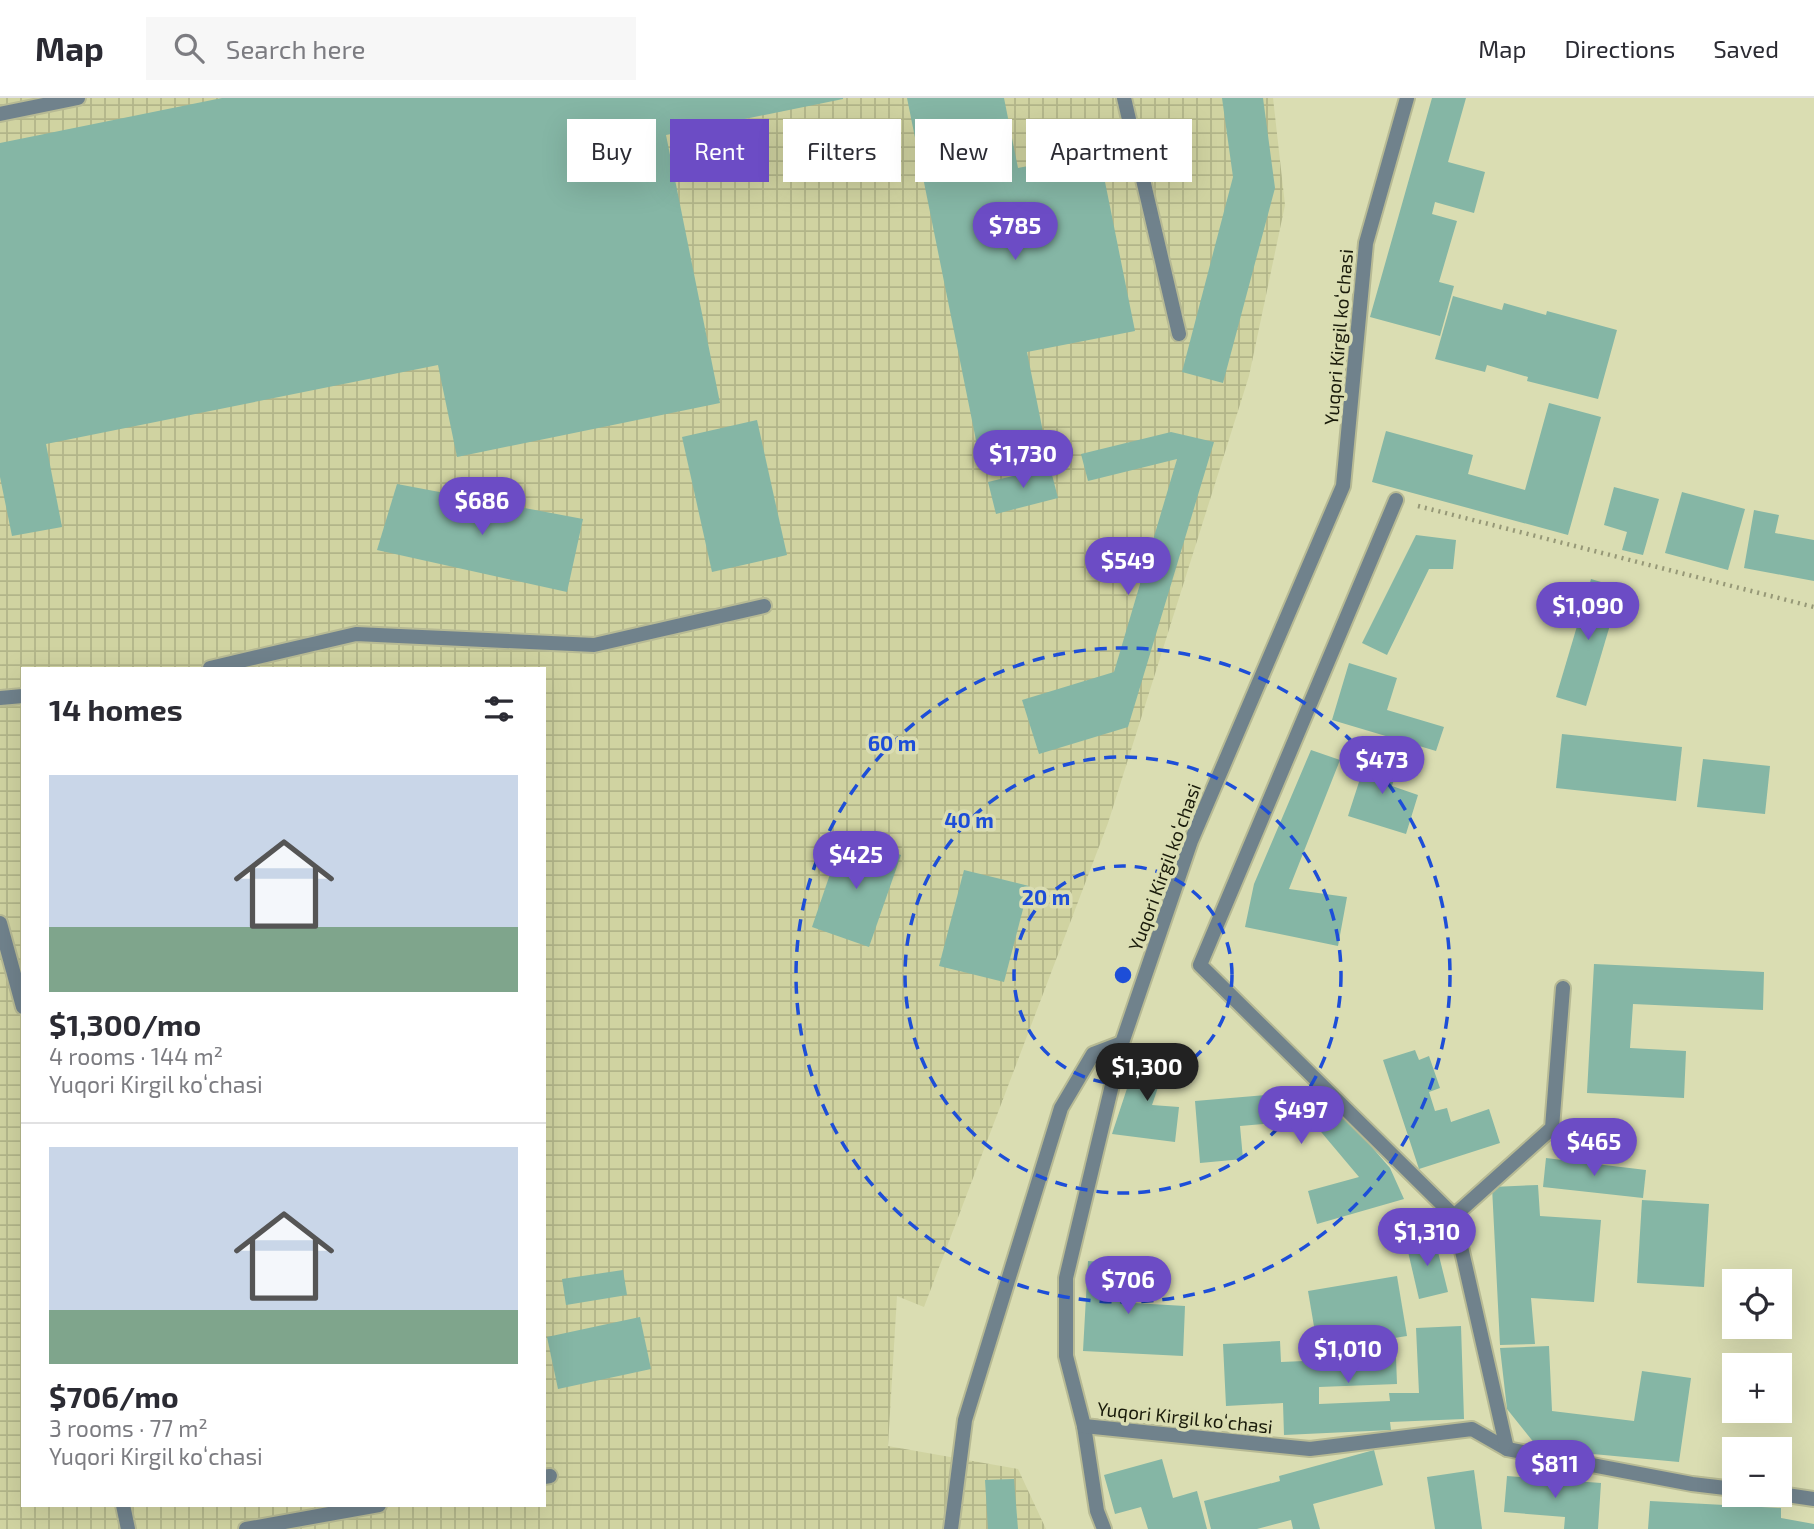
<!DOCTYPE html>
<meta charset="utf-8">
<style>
body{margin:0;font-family:"Exo 2",sans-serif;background:#f7f7f7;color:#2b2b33;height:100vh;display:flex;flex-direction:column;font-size:26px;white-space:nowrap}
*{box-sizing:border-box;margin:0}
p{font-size:23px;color:#7c7c81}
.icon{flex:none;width:38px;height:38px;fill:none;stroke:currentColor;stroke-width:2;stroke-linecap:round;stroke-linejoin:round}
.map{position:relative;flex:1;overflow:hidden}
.details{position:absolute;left:21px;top:569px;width:525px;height:840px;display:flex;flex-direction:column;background:#fff;border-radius:0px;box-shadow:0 7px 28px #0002}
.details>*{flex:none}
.top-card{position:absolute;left:567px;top:21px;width:665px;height:63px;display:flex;gap:14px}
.tools{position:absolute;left:1722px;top:1171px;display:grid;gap:14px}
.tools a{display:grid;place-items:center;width:70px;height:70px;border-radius:0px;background:#fff;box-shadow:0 7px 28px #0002;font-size:35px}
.price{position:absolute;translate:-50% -60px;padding:0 16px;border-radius:24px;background:#6c4cc5;color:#fff;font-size:23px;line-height:46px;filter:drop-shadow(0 2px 4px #0008)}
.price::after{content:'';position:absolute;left:50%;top:42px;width:21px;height:16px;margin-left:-10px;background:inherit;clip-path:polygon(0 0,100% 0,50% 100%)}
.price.on{background:#222;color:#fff}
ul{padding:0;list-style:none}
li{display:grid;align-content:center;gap:14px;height:371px;padding:0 28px}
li+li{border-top:2px solid #e1e1e2}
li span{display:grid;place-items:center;height:217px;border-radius:0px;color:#555}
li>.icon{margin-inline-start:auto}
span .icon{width:126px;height:126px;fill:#fffc;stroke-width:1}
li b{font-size:30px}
h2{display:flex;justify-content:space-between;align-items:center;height:84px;padding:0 28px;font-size:30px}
.pill{padding:0 24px;border-radius:0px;background:#fff;box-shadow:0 7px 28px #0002;font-size:24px;line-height:63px}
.pill.on{background:#6c4cc5;color:#fff}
header{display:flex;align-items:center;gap:42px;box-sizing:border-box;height:98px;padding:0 35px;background:#fff;border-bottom:2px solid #e1e1e2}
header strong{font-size:33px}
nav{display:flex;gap:38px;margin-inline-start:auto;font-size:24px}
.search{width:490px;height:63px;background:#f7f7f7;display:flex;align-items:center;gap:18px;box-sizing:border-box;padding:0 24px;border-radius:0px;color:#7c7c81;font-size:26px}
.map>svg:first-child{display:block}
.industrial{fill:url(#industrial-grid);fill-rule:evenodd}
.building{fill:#85b6a5}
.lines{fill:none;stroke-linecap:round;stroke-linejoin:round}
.service-casing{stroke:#b7ba94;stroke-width:18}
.minor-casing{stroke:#b7ba94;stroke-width:18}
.path{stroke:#969877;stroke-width:4.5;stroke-dasharray:2 5;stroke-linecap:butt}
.service{stroke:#70828c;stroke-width:14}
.minor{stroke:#70828c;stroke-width:14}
.ring{fill:none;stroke:#1d4ed8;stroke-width:3.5;stroke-dasharray:12 9}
.labels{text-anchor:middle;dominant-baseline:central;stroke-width:7;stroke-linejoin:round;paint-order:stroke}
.street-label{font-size:19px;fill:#191a0a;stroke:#daddb2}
.centre{fill:#1d4ed8;stroke:#daddb2;stroke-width:3.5}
.ring-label{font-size:21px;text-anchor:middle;font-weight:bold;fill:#1d4ed8;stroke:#daddb2;stroke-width:7;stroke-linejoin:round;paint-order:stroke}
</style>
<header>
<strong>Map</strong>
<div class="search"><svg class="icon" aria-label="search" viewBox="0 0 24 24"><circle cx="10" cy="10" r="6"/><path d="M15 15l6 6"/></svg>Search here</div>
<nav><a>Map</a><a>Directions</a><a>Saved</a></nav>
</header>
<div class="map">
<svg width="1814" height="1431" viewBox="0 0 1814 1431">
<defs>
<pattern id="industrial-grid" width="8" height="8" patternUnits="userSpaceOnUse" patternTransform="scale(1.75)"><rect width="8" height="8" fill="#d0d3a1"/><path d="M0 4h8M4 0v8" fill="none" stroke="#b2b589"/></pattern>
</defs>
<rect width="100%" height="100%" fill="#daddb2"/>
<!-- industrial -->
<path class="industrial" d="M0,0H1273L1285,107L1249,278L1108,725L924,1209L897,1198L888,1348L1018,1371L1046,1431H0ZM23,570H544V1407H23Z"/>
<!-- building -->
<g class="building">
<path d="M222,0H843V1L666,37L720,305L457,359L438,267L46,346L62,429L12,438L0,379V45Z"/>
<path d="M907,0H1004L1018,70L1099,54L1135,233L1027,254L1048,359L982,372Z"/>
<path d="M1222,0H1263L1275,90L1223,285L1182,274L1233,79Z"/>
<path d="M1432,0H1466L1448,64L1485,74L1474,115L1435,104L1432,116L1457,123L1439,184L1454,188L1440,238L1370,219Z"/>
<path d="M1453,198L1502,212L1504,205L1546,217L1547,213L1617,232L1598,301L1527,283L1528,279L1487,267L1485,274L1435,261Z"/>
<path d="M1549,305L1601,319L1568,437L1372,384L1386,333L1473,357L1468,376L1525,392Z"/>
<path d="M757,322L787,457L712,474L682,339Z"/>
<path d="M1171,334L1214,344L1128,629L1039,656L1022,602L1114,574L1177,361L1088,383L1081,356Z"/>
<path d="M1050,369L1058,400L996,416L988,384Z"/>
<path d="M397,386L583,421L567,494L377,452Z"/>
<path d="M1614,389L1659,401L1643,457L1622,452L1627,434L1604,427Z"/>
<path d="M1682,394L1745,411L1728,472L1665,455Z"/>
<path d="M1754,412L1779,417L1775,435L1814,442V483L1744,470Z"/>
<path d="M1416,437L1456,442L1453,471H1429L1387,557L1362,545Z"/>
<path d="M1591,481L1621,490L1586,608L1556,599Z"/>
<path d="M1349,565L1397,580L1387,612L1444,629L1436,653L1332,622Z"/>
<path d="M1562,636L1682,649L1676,703L1556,690Z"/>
<path d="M1311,652L1340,662L1289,791L1347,799L1338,848L1245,829L1254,786Z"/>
<path d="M1369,653L1400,662L1392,688L1418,697L1406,736L1348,718Z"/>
<path d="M1703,661L1770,668L1765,716L1697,709Z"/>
<path d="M843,738L901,757L869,849L812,829Z"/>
<path d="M964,772L1029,788L1004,884L939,868Z"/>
<path d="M1594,866L1764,874L1763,912L1633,906L1630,950L1686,953L1684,1000L1587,995Z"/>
<path d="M1140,951L1168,960L1152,1007L1179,1009L1175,1044L1112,1036Z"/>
<path d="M1415,952L1419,962L1429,958L1440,990L1429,994L1435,1013L1447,1010L1451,1024L1489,1011L1500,1045L1419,1071L1383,962Z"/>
<path d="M1318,987L1390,1070L1404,1101L1317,1126L1308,1093L1359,1079L1311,1022L1240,1028L1243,1061L1200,1065L1195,1003L1312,993Z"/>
<path d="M1546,1060L1646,1072L1643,1100L1543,1089Z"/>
<path d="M1538,1087L1540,1118L1601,1122L1594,1204L1531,1200L1535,1246L1500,1247L1492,1089Z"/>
<path d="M1642,1102L1709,1106L1704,1189L1637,1185Z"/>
<path d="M1434,1138L1448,1194L1419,1201L1406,1145Z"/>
<path d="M1088,1163L1136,1166L1134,1205L1185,1208L1183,1258L1083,1253Z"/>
<path d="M623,1172L627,1197L566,1207L562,1181Z"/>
<path d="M1397,1178L1407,1238L1318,1252L1308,1193Z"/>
<path d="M640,1219L651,1271L558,1291L547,1239Z"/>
<path d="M1461,1228L1464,1321L1390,1324L1391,1332L1284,1337L1283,1305L1226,1308L1223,1246L1280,1243L1281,1264L1396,1259L1397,1286L1319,1289V1306L1390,1303L1389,1295H1419L1416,1230Z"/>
<path d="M1549,1248L1552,1313L1634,1323L1642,1273L1691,1280L1679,1364L1539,1351L1507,1311L1500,1250Z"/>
<path d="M1374,1352L1383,1387L1313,1406L1320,1431H1293L1291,1422L1257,1431H1211L1204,1403L1280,1383L1279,1378Z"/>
<path d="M1162,1361L1173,1400L1197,1393L1207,1431H1148L1141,1409L1115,1416L1104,1377Z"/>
<path d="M1474,1372L1482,1431H1435L1427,1379Z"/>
<path d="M1507,1378L1601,1385L1598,1431H1564L1565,1419L1504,1414Z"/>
<path d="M1014,1381L1018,1431H988L985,1382Z"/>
<path d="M1650,1403L1781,1410V1420L1814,1426V1431H1648Z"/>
</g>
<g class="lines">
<defs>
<g id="service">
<path d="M1124,0L1179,236"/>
<path d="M0,16L78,0"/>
<path d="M210,570L356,536L594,547L764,508"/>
<path d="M0,600L23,598"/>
<path d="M0,825L23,909"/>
<path d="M1084,1328L1097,1413L1104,1431"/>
<path d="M544,1379L550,1378"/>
<path d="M123,1407L128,1431"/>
<path d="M246,1431L379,1407"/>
<path d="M951,1431L965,1322L1061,1010L1093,956L1122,945"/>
</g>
<g id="minor">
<path d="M1407,0L1366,145L1343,388L1191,743L1122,945L1066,1180V1258L1084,1328L1310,1351L1472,1331L1507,1351L1692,1386L1734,1391"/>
<path d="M1396,402L1200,867L1454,1118L1507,1351"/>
<path d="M1454,1118L1552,1030L1563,890"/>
<path d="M1780,1396L1814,1401"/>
</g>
</defs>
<!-- service casing -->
<use href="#service" class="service-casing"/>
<!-- minor casing -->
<use href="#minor" class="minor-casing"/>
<!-- path -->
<path class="path" d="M1418,408L1814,509"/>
<!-- service -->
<use href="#service" class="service"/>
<!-- minor -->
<use href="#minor" class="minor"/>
</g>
<!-- distance rings -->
<g class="ring">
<circle cx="1123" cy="877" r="109"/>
<circle cx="1123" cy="877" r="218"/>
<circle cx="1123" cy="877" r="327"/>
</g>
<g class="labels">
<!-- street labels -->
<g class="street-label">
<text transform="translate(1338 239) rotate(-85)">Yuqori Kirgil koʻchasi</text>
<text transform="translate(1164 769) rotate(-70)">Yuqori Kirgil koʻchasi</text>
<text transform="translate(1185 1319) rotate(6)">Yuqori Kirgil koʻchasi</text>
</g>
</g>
<circle cx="1123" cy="877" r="10" class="centre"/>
<g class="ring-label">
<text x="892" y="653">60 m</text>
<text x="969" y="730">40 m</text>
<text x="1046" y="807">20 m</text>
</g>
</svg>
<div class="tools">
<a><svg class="icon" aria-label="locate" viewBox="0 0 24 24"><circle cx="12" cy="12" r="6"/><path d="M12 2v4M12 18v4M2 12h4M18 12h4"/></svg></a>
<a>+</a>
<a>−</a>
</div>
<b class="price" style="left:1015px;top:164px">$785</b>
<b class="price" style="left:1023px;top:392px">$1,730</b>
<b class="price" style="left:482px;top:439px">$686</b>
<b class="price" style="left:1128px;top:499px">$549</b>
<b class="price" style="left:1588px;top:544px">$1,090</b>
<b class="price" style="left:1382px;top:698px">$473</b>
<b class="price" style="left:856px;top:793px">$425</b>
<b class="price on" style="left:1147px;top:1005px">$1,300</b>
<b class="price" style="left:1301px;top:1048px">$497</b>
<b class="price" style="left:1594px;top:1080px">$465</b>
<b class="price" style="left:1427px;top:1170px">$1,310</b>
<b class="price" style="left:1128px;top:1218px">$706</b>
<b class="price" style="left:1348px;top:1287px">$1,010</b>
<b class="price" style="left:1555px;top:1402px">$811</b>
<div class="top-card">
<a class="pill">Buy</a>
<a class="pill on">Rent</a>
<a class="pill">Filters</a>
<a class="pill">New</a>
<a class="pill">Apartment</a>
</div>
<section class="details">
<h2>14 homes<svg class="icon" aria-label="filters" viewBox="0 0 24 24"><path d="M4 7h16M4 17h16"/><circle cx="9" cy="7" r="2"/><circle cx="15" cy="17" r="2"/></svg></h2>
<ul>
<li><span style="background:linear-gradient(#c9d6e8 70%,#7fa58c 0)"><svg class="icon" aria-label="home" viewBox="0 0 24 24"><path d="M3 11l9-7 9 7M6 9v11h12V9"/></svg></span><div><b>$1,300/mo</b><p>4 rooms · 144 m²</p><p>Yuqori Kirgil koʻchasi</p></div></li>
<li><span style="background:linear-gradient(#c9d6e8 75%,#7fa58c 0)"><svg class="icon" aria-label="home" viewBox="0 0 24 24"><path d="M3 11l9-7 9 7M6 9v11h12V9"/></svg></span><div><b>$706/mo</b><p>3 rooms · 77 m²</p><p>Yuqori Kirgil koʻchasi</p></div></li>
</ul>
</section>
</div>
